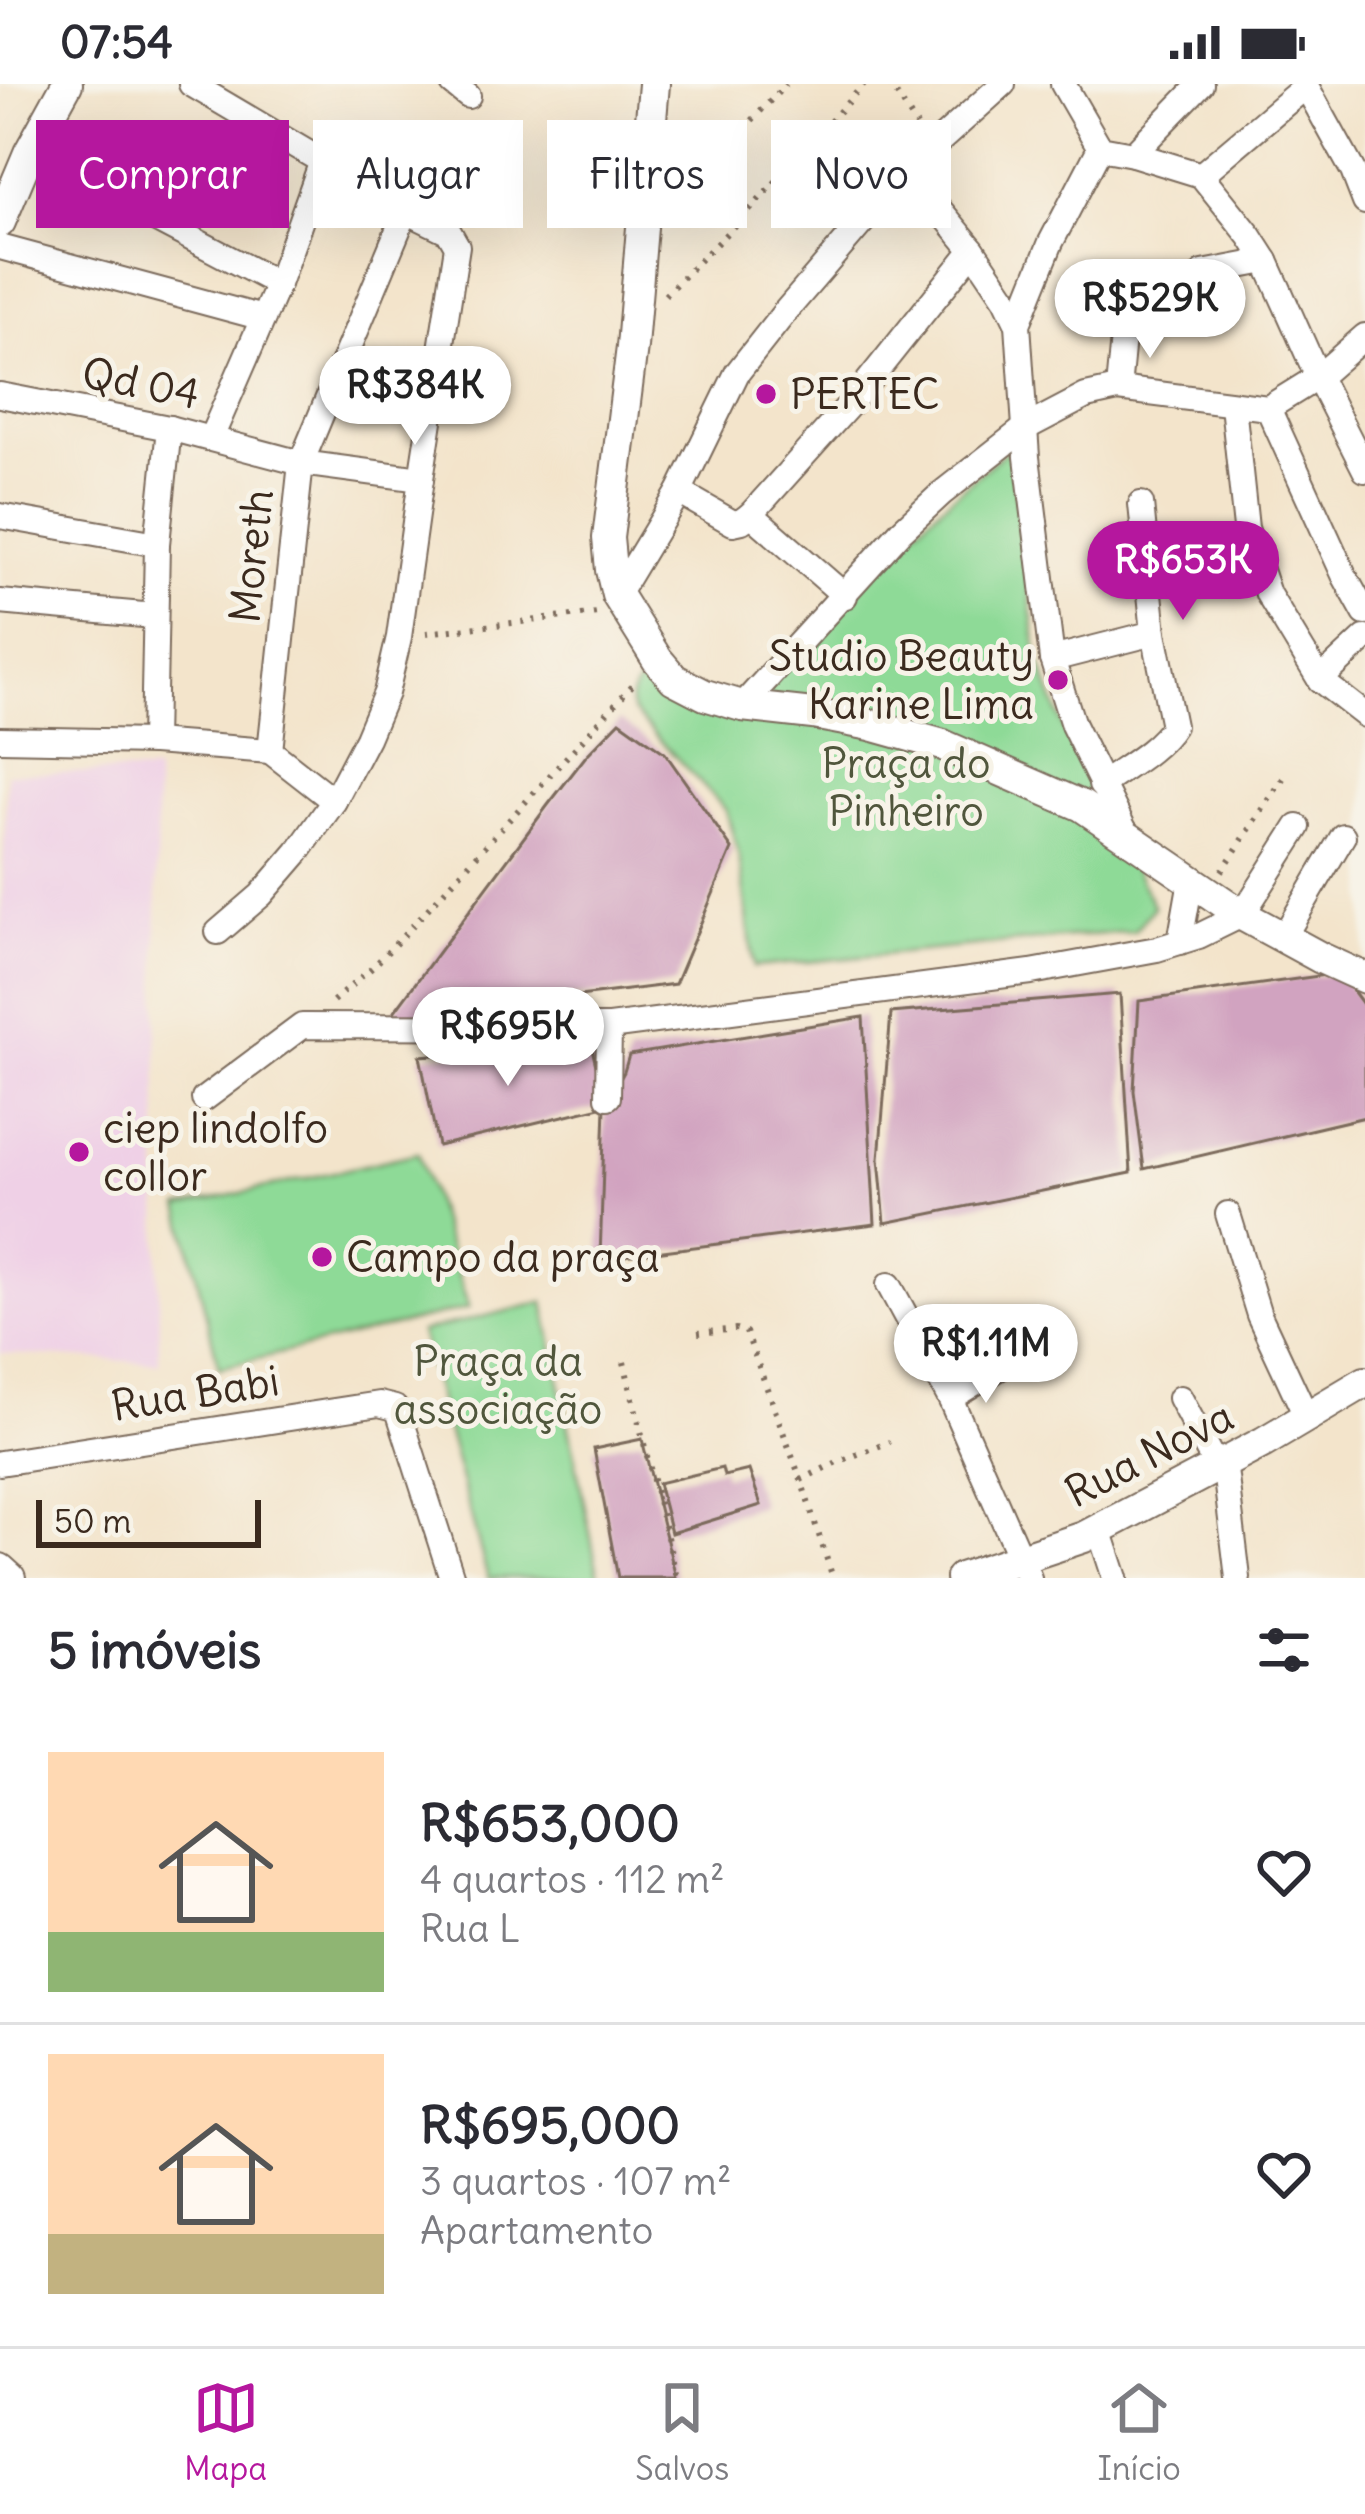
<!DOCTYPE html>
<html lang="pt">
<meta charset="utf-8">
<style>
body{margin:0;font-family:Delius,sans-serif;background:#f7f7f7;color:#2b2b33;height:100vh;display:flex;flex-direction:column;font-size:45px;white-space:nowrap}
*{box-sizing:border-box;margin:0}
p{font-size:39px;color:#7c7c81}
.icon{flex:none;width:66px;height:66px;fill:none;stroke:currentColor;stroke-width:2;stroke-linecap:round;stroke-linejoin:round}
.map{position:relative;height:1494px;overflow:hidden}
.sheet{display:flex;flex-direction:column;background:#fff;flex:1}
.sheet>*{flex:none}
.top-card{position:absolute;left:36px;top:36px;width:1293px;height:108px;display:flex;gap:24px}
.scale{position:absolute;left:36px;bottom:30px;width:225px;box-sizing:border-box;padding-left:12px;border:6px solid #3b2a1e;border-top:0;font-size:33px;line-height:42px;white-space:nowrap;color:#3b2a1e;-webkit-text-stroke:9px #f7f3e8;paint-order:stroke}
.price{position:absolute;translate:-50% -102px;padding:0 27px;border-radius:42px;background:#fff;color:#222;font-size:39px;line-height:78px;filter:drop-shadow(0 3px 6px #0008)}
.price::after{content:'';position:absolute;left:50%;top:72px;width:36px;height:27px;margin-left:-18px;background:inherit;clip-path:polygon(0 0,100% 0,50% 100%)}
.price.current{background:#b5179e;color:#fff}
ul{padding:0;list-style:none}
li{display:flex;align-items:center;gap:36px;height:300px;padding:0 48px}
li+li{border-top:3px solid #e1e1e2}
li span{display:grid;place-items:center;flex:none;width:336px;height:240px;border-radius:0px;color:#555}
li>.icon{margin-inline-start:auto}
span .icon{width:144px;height:144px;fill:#fffc;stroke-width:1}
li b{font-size:51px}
h2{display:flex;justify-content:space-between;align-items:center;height:144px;padding:0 48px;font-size:51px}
.chip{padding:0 42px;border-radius:0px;background:#fff;box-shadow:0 12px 48px #0002;font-size:42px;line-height:108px}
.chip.current{background:#b5179e;color:#fff}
.status{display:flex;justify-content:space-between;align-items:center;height:84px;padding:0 60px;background:#fff;direction:ltr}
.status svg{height:33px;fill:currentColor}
.dock{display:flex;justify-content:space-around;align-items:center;height:168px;border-top:3px solid #e1e1e2;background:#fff;font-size:33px;color:#7c7c81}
.dock a{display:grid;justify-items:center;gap:6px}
.dock .current{color:#b5179e}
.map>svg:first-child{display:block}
.built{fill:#efd0e6}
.green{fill:#8eda97;stroke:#64825a;stroke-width:3}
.building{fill:#d1a3c0}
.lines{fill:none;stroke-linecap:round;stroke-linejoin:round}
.minor-casing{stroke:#7b6b5b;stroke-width:28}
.tertiary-casing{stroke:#7b6b5b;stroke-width:34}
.path{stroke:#7b6b5b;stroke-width:6;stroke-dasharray:3 9;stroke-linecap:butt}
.minor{stroke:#fff;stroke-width:24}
.tertiary{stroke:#fff;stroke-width:30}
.poi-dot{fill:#b5179e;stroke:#f7f3e8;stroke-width:4.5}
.labels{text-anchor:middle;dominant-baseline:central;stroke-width:10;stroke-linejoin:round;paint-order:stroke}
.street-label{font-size:42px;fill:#3b2a1e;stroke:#f7f3e8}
.poi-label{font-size:42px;fill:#3b2a1e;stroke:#f7f3e8;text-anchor:start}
.park-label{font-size:42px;fill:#50563c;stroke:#f7f3e8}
</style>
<div class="status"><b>07:54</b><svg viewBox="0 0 49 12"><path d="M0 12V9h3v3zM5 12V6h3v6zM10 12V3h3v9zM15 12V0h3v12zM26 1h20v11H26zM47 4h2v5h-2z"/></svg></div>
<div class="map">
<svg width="1365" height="1494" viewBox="0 0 1365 1494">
<rect width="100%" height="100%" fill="#f7f3e8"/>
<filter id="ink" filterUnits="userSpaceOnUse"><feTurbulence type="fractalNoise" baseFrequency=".00833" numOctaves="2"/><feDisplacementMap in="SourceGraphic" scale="24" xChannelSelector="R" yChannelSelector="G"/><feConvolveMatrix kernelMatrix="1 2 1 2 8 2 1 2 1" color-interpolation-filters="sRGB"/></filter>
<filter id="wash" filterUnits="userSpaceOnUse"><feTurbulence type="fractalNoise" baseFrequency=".004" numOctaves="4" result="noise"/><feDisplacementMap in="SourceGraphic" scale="48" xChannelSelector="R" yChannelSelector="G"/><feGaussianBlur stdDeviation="2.7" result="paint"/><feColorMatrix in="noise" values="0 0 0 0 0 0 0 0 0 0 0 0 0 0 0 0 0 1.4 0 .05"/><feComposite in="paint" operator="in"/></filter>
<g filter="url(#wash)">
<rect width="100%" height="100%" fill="#f3e4cb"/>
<!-- built -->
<path class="built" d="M156,688L159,1279L0,1269V867L7,689Z"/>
<!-- green -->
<g class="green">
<path d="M1010,364L1038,574L1067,653L1154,823L1134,847L754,883L739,772L726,726L633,628C626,613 634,602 647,593L722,626L940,423Z"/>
<path d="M418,1069L469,1224L219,1284L180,1123Z"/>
<path d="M544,1218L599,1494H488L420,1248Z"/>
</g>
<g id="blocks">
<!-- building -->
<g class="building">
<path d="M620,637L665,669L732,765L675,900L388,936L548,721L586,672Z"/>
<path d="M1340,889L1365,923V1033L1144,1085L1134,1007L1139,917Z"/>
<path d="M1120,910L1131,1089L885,1139L879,1075L891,929Z"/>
<path d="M863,933L875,1140L600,1175L605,1022L624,988L629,971Z"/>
<path d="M591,960L605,1022L438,1062L420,972Z"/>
<path d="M642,1355L676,1494H618L594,1365Z"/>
<path d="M722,1384L724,1392L749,1386L761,1421L671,1449L658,1399Z"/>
</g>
</g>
</g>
<g filter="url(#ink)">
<use href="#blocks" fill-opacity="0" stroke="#7b6b5b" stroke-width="3"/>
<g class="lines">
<defs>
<g id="minor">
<path d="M191,0L406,127L449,148L457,162L421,395"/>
<path d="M453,0L468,12"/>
<path d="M1063,0L1100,64L1051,158L1018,240L1027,373L1052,575L1073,641L1127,751"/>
<path d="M1305,0L1353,87L1365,118"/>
<path d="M1100,64L1133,70L1201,91L1250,152L1266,177L1318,293L1365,386"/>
<path d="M29,69L278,200"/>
<path d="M1133,70L1201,0"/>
<path d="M1201,91L1306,2"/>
<path d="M0,163L263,234"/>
<path d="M973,166L1006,215L1018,240"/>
<path d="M1203,189L1266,177"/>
<path d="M1118,305L1124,243"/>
<path d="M0,311L169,344L301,379L270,667"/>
<path d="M1233,321L1246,444L1268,510L1320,596L1365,631"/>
<path d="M1268,324L1345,493L1365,529"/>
<path d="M211,354L278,200L322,77"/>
<path d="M679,408L733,439L742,437L751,430L851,319L973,166L907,86"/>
<path d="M751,430L845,512"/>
<path d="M0,432L157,460"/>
<path d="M617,511L679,408L737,289L785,228L907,86L1003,0"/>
<path d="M0,518L154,532"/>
<path d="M1052,575L1154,549"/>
<path d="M1320,596L1365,554"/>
<path d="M742,622L901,447L942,409L1025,344L1086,312L1118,305L1268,324L1318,293L1365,252"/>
<path d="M0,655L153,658L270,667"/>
<path d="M153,658L157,460L169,344"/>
<path d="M1101,701C1124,684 1157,667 1173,642L1154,549L1141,420"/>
<path d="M334,717L367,654L386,609L399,553L421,395L301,379L406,127"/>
<path d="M218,848L261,811L298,768L334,717L270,667"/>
<path d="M1283,854L1343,752"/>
<path d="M1180,858L1191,796"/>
<path d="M608,1013L609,943"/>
<path d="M204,1015L302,942L609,943L1031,888L1157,865L1199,852L1242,831L1298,743"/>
<path d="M1228,1130L1259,1231L1307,1334"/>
<path d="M889,1201L950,1314L1029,1494"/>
<path d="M950,1314L1032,1264"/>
<path d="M1180,1314L1216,1382"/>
<path d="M1224,1377L1238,1494"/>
<path d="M0,1379L379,1320L395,1324L399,1329L452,1494"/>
<path d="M1099,1445L1115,1494"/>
</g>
<g id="tertiary">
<path d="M654,0L632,263L608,454L611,486L617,511L657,575L674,595L705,611L742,622L813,630L871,641L943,661L1082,722L1242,831L1321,874L1365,894"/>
<path d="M0,138L29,69L67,0"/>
<path d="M0,1485L10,1494"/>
<path d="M961,1494L1084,1453L1264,1358L1365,1298"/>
</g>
</defs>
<!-- minor casing -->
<use href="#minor" class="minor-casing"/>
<!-- tertiary casing -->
<use href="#tertiary" class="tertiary-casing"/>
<!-- path -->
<g class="path">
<path d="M890,0L917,42"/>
<path d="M744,45L786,0"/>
<path d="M665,211L749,127L864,0"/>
<path d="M426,549L598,529"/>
<path d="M1222,787L1286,690"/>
<path d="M333,917L373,883L403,852L637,596"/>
<path d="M698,1249L736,1245L746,1248L801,1396L833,1494"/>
<path d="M624,1278L677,1494"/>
<path d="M801,1396L837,1378L890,1358"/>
</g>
<!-- minor -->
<use href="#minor" class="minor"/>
<!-- tertiary -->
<use href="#tertiary" class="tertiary"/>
</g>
</g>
<!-- markers -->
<g class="poi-dot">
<circle cx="766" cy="310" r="12"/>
<circle cx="1058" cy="596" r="12"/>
<circle cx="79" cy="1068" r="12"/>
<circle cx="322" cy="1173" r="12"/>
</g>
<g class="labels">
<!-- street labels -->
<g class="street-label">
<text transform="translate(141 299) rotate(11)">Qd 04</text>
<text transform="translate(251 472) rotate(-84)">Moreth</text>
<text transform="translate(195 1309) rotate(-9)">Rua Babi</text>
<text transform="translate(1149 1370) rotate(-27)">Rua Nova</text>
</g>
<!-- poi labels -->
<g class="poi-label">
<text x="790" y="310">PERTEC</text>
<text x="1034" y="572" text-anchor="end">Studio Beauty<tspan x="1034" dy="48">Karine Lima</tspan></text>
<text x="103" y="1044">ciep lindolfo<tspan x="103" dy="48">collor</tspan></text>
<text x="346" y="1173">Campo da praça</text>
</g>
<!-- park labels -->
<g class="park-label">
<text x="906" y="679">Praça do<tspan x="906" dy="48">Pinheiro</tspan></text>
<text x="498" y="1277">Praça da<tspan x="498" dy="48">associação</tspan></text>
</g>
</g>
</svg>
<div class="scale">50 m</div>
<b class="price" style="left:1150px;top:277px">R$529K</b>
<b class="price" style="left:415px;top:364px">R$384K</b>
<b class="price current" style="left:1183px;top:539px">R$653K</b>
<b class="price" style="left:508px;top:1005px">R$695K</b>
<b class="price" style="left:986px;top:1322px">R$1.11M</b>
<div class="top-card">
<a class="chip current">Comprar</a>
<a class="chip">Alugar</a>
<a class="chip">Filtros</a>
<a class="chip">Novo</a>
</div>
</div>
<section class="sheet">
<h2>5 imóveis<svg class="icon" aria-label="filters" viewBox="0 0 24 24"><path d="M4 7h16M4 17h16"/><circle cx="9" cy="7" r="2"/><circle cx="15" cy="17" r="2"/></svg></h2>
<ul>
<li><span style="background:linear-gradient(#ffd9b3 75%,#8fb573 0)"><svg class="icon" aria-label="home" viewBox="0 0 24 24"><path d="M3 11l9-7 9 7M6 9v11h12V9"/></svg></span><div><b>R$653,000</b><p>4 quartos · 112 m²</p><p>Rua L</p></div><svg class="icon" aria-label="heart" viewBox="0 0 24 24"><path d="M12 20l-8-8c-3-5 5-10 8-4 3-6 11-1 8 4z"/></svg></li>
<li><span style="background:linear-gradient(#ffd9b3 75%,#c2b280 0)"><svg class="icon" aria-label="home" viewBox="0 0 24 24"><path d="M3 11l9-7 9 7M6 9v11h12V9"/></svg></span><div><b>R$695,000</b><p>3 quartos · 107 m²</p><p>Apartamento</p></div><svg class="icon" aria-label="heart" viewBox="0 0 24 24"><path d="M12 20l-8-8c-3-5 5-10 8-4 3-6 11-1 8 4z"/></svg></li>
</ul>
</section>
<nav class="dock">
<a class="current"><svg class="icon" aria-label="map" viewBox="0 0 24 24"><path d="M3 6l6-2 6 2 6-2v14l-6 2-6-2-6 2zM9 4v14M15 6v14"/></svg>Mapa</a>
<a><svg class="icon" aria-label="saved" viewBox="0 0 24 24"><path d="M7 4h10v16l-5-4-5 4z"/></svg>Salvos</a>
<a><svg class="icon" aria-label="home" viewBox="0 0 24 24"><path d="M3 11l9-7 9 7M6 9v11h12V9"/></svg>Início</a>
</nav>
